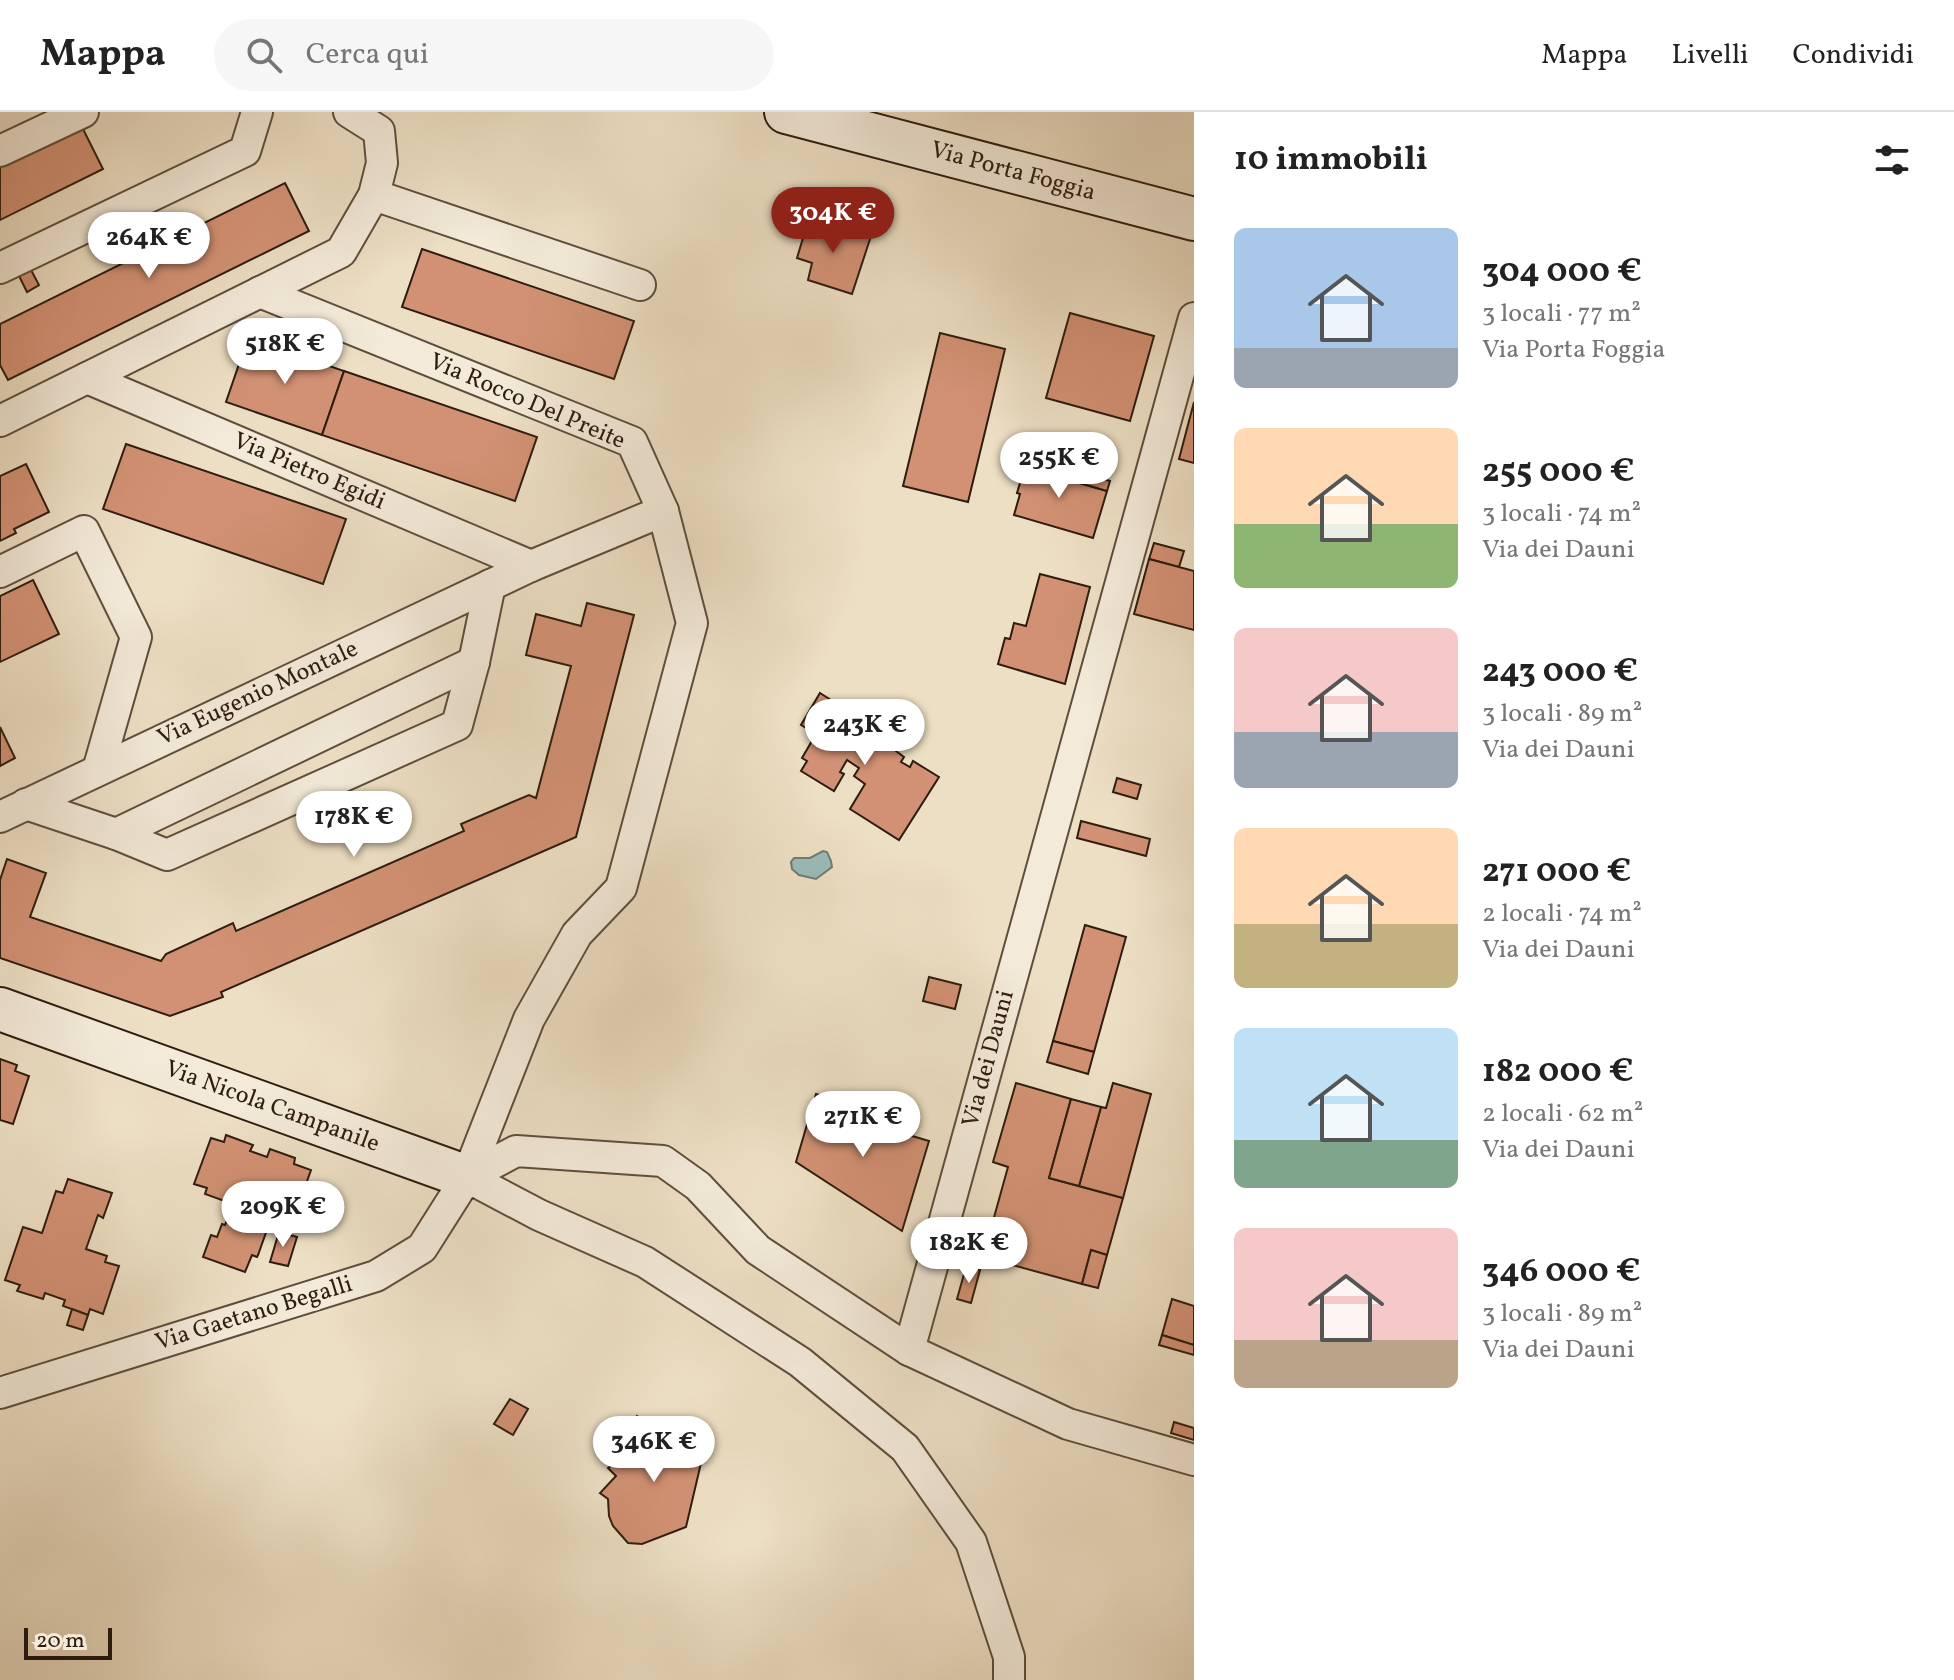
<!DOCTYPE html>
<html lang="it">
<meta charset="utf-8">
<style>
body{margin:0;font-family:Vollkorn,serif;background:#f6f6f6;color:#222;height:100vh;display:flex;flex-direction:column;font-size:30px;white-space:nowrap}
*{box-sizing:border-box;margin:0}
p{font-size:26px;color:#767676}
.icon{flex:none;width:44px;height:44px;fill:none;stroke:currentColor;stroke-width:2;stroke-linecap:round;stroke-linejoin:round}
.map{position:relative;flex:1;overflow:hidden}
.panel{display:flex;flex-direction:column;background:#fff;width:760px}
.panel>*{flex:none}
.scale{position:absolute;left:24px;bottom:20px;width:88px;box-sizing:border-box;padding-left:8px;border:4px solid #2e1d0f;border-top:0;font-size:22px;line-height:28px;white-space:nowrap;color:#2e1d0f;-webkit-text-stroke:6px #f3ead9;paint-order:stroke}
.price{position:absolute;translate:-50% -68px;padding:0 18px;border-radius:28px;background:#fff;color:#222;font-size:26px;line-height:52px;filter:drop-shadow(0 2px 4px #0008)}
.price::after{content:'';position:absolute;left:50%;top:48px;width:24px;height:18px;margin-left:-12px;background:inherit;clip-path:polygon(0 0,100% 0,50% 100%)}
.price.selected{background:#8f2418;color:#fff}
ul{padding:0;list-style:none}
li{display:flex;align-items:center;gap:24px;height:200px;padding:0 40px}
li span{display:grid;place-items:center;flex:none;width:224px;height:160px;border-radius:12px;color:#555}
li>.icon{margin-inline-start:auto}
span .icon{width:96px;height:96px;fill:#fffc;stroke-width:1}
li b{font-size:34px}
h2{display:flex;justify-content:space-between;align-items:center;height:96px;padding:0 40px;font-size:34px}
header{display:flex;align-items:center;gap:48px;box-sizing:border-box;height:112px;padding:0 40px;background:#fff;border-bottom:2px solid #e0e0e0}
header strong{font-size:38px}
nav{display:flex;gap:44px;margin-inline-start:auto;font-size:28px}
.search{width:560px;height:72px;background:#f6f6f6;display:flex;align-items:center;gap:20px;box-sizing:border-box;padding:0 28px;border-radius:44px;color:#767676;font-size:30px}
main{display:flex;flex:1;min-height:0}
.map>svg:first-child{display:block}
.water{fill:#9abcb9;stroke:#6f7c75;stroke-width:2}
.building{fill:#d29174;stroke:#2e1d0f;stroke-width:2}
.lines{fill:none;stroke-linecap:round;stroke-linejoin:round}
.street-casing{stroke:#5e4e3c;stroke-width:34}
.secondary-casing{stroke:#2e1d0f;stroke-width:46}
.street{stroke:#f3ead9;stroke-width:30}
.secondary{stroke:#f3ead9;stroke-width:42}
.labels{text-anchor:middle;dominant-baseline:central;stroke-width:6;stroke-linejoin:round;paint-order:stroke}
.street-label{font-size:24px;fill:#2e1d0f;stroke:#f3ead9}
</style>
<header>
<strong>Mappa</strong>
<div class="search"><svg class="icon" aria-label="search" viewBox="0 0 24 24"><circle cx="10" cy="10" r="6"/><path d="M15 15l6 6"/></svg>Cerca qui</div>
<nav><a>Mappa</a><a>Livelli</a><a>Condividi</a></nav>
</header>
<main>
<div class="map">
<svg width="1194" height="1568" viewBox="0 0 1194 1568">
<rect width="100%" height="100%" fill="#eddfc4"/>
<filter id="stains"><feTurbulence type="fractalNoise" baseFrequency=".0025" numOctaves="4"/><feColorMatrix values="0 0 0 0 .2 0 0 0 0 .09 0 0 0 0 .02 0 0 0 .5 -.17"/></filter>
<radialGradient id="worn" r=".72"><stop offset=".6" stop-color="#630" stop-opacity="0"/><stop offset="1" stop-color="#630" stop-opacity=".3"/></radialGradient>
<!-- water -->
<path class="water" d="M823,739L827,740L831,749L832,755L816,767L799,763L792,757L791,750L794,746H810Z"/>
<!-- building -->
<g class="building">
<path d="M79,9L103,57L0,108V49Z"/>
<path d="M285,71L309,119L8,268L0,253V212Z"/>
<path d="M809,106L871,124L852,182L808,168L812,151L797,146Z"/>
<path d="M422,137L634,209L614,267L402,195Z"/>
<path d="M30,156L39,173L27,180L18,162Z"/>
<path d="M1070,201L1154,224L1130,309L1046,286Z"/>
<path d="M940,221L1005,237L968,390L903,374Z"/>
<path d="M248,226L344,259L322,323L226,290Z"/>
<path d="M344,259L537,325L515,389L322,323Z"/>
<path d="M1194,290V351L1179,347Z"/>
<path d="M126,332L346,407L323,472L103,397Z"/>
<path d="M1027,348L1050,354V356L1057,358V360L1076,370L1107,379L1093,426L1014,403L1020,382L1017,381Z"/>
<path d="M26,352L49,400L14,417L16,421L0,429V364Z"/>
<path d="M1058,354L1110,369L1107,379L1076,370L1057,360Z"/>
<path d="M1154,431L1184,439L1179,455L1149,447Z"/>
<path d="M1149,447L1194,459V518L1134,502Z"/>
<path d="M1040,462L1090,475L1065,572L998,552L1005,526L1010,527L1014,511L1026,514Z"/>
<path d="M33,468L59,522L0,550V484Z"/>
<path d="M587,491L634,503L576,725L221,880L223,885L170,904L0,846V768L7,747L46,761L30,805L161,849L166,842L233,811L236,819L464,719L461,712L529,683L536,686L571,554L526,543L536,502L581,514Z"/>
<path d="M820,581L845,597L844,600L899,634L896,639L904,645L901,650L910,655L913,649L939,665L899,728L850,697L865,672L854,664L859,656L847,648L840,660L844,662L834,679L801,659L807,649L802,646L816,622L801,613Z"/>
<path d="M0,615L15,646L0,654Z"/>
<path d="M1117,666L1141,673L1137,687L1113,680Z"/>
<path d="M1081,709L1150,727L1146,744L1077,726Z"/>
<path d="M1085,813L1126,825L1094,940L1053,929Z"/>
<path d="M929,865L961,873L955,897L923,889Z"/>
<path d="M1053,929L1094,940L1088,962L1047,950Z"/>
<path d="M0,947L17,953L15,959L29,964L13,1012L0,1008Z"/>
<path d="M1016,971L1071,987L1049,1066L1123,1086L1107,1143L1091,1138L1082,1172L983,1145L1008,1055L993,1050Z"/>
<path d="M1113,971L1151,982L1123,1086L1079,1074L1101,995L1106,996Z"/>
<path d="M816,982L855,993L851,1006L929,1029L902,1119L796,1050Z"/>
<path d="M1071,987L1101,995L1079,1074L1049,1066Z"/>
<path d="M226,1023L253,1033L250,1039L267,1045L270,1037L295,1046L294,1052L311,1058L292,1111L270,1102L267,1111L269,1112L258,1143L257,1145L252,1143L245,1160L203,1145L211,1123L217,1125L222,1112L225,1113L233,1092L205,1082L207,1076L194,1072L211,1026L224,1030Z"/>
<path d="M68,1067L112,1081L103,1106L98,1103L86,1137L107,1144L105,1150L119,1154L103,1202L90,1197L88,1203L63,1194L65,1188L45,1181L43,1187L17,1179L20,1173L5,1168L23,1115L42,1121L56,1079L63,1081Z"/>
<path d="M304,1076L323,1083L315,1105L296,1099Z"/>
<path d="M279,1120L297,1125L288,1154L270,1150Z"/>
<path d="M1091,1138L1107,1143L1098,1176L1082,1172Z"/>
<path d="M966,1155L980,1158L971,1191L957,1187Z"/>
<path d="M1172,1187L1194,1194V1233L1162,1223Z"/>
<path d="M72,1197L88,1203L83,1218L67,1213Z"/>
<path d="M1162,1223L1194,1233V1243L1159,1233Z"/>
<path d="M510,1287L528,1297L513,1323L494,1312Z"/>
<path d="M637,1304L658,1319L667,1321L672,1315L690,1320L705,1334L686,1415L642,1432L628,1431L613,1414L609,1404L608,1387L600,1381L616,1364L608,1356L618,1348L622,1341L632,1344L637,1323L631,1322Z"/>
<path d="M1174,1310L1194,1316V1328L1171,1321Z"/>
</g>
<g class="lines">
<defs>
<g id="street">
<path d="M0,39L83,0"/>
<path d="M374,83L640,173"/>
<path d="M0,156L245,39L257,0"/>
<path d="M87,266L531,454"/>
<path d="M0,309L341,140L374,83L382,51L379,19L349,0"/>
<path d="M0,460L84,419L136,525L98,658"/>
<path d="M26,692L116,722L167,743L457,613L474,550L490,473"/>
<path d="M0,705L531,454L663,399"/>
<path d="M116,722L474,550"/>
<path d="M467,1065L516,1039L663,1049L698,1074L758,1138L909,1238L1068,1312L1194,1348"/>
<path d="M467,1065L539,1103L645,1150L800,1250L905,1336L971,1430L1009,1545V1568"/>
<path d="M909,1238L1194,206"/>
<path d="M0,1281L376,1164L422,1136L467,1065L529,907L577,822L621,776L692,511L663,399L632,330L260,180"/>
</g>
<g id="secondary">
<path d="M786,0L1194,107"/>
<path d="M0,897L467,1065"/>
</g>
</defs>
<!-- street casing -->
<use href="#street" class="street-casing"/>
<!-- secondary casing -->
<use href="#secondary" class="secondary-casing"/>
<!-- street -->
<use href="#street" class="street"/>
<!-- secondary -->
<use href="#secondary" class="secondary"/>
</g>
<g class="labels">
<!-- street labels -->
<g class="street-label">
<text transform="translate(1013 60) rotate(15)">Via Porta Foggia</text>
<text transform="translate(527 290) rotate(23)">Via Rocco Del Preite</text>
<text transform="translate(309 360) rotate(23)">Via Pietro Egidi</text>
<text transform="translate(258 582) rotate(-25)">Via Eugenio Montale</text>
<text transform="translate(989 947) rotate(-75)">Via dei Dauni</text>
<text transform="translate(272 995) rotate(20)">Via Nicola Campanile</text>
<text transform="translate(254 1202) rotate(-17)">Via Gaetano Begalli</text>
</g>
</g>
<rect width="100%" height="100%" filter="url(#stains)"/>
<rect width="100%" height="100%" fill="url(#worn)"/>
</svg>
<div class="scale">20 m</div>
<b class="price selected" style="left:833px;top:143px">304K €</b>
<b class="price" style="left:149px;top:168px">264K €</b>
<b class="price" style="left:285px;top:274px">518K €</b>
<b class="price" style="left:1059px;top:388px">255K €</b>
<b class="price" style="left:865px;top:655px">243K €</b>
<b class="price" style="left:354px;top:747px">178K €</b>
<b class="price" style="left:863px;top:1047px">271K €</b>
<b class="price" style="left:283px;top:1137px">209K €</b>
<b class="price" style="left:969px;top:1173px">182K €</b>
<b class="price" style="left:654px;top:1372px">346K €</b>
</div>
<section class="panel">
<h2>10 immobili<svg class="icon" aria-label="filters" viewBox="0 0 24 24"><path d="M4 7h16M4 17h16"/><circle cx="9" cy="7" r="2"/><circle cx="15" cy="17" r="2"/></svg></h2>
<ul>
<li><span style="background:linear-gradient(#a9c7e8 75%,#9aa5b1 0)"><svg class="icon" aria-label="home" viewBox="0 0 24 24"><path d="M3 11l9-7 9 7M6 9v11h12V9"/></svg></span><div><b>304 000 €</b><p>3 locali · 77 m²</p><p>Via Porta Foggia</p></div></li>
<li><span style="background:linear-gradient(#ffd9b3 60%,#8fb573 0)"><svg class="icon" aria-label="home" viewBox="0 0 24 24"><path d="M3 11l9-7 9 7M6 9v11h12V9"/></svg></span><div><b>255 000 €</b><p>3 locali · 74 m²</p><p>Via dei Dauni</p></div></li>
<li><span style="background:linear-gradient(#f6c9c9 65%,#9aa5b1 0)"><svg class="icon" aria-label="home" viewBox="0 0 24 24"><path d="M3 11l9-7 9 7M6 9v11h12V9"/></svg></span><div><b>243 000 €</b><p>3 locali · 89 m²</p><p>Via dei Dauni</p></div></li>
<li><span style="background:linear-gradient(#ffd9b3 60%,#c2b280 0)"><svg class="icon" aria-label="home" viewBox="0 0 24 24"><path d="M3 11l9-7 9 7M6 9v11h12V9"/></svg></span><div><b>271 000 €</b><p>2 locali · 74 m²</p><p>Via dei Dauni</p></div></li>
<li><span style="background:linear-gradient(#bfe0f5 70%,#7fa58c 0)"><svg class="icon" aria-label="home" viewBox="0 0 24 24"><path d="M3 11l9-7 9 7M6 9v11h12V9"/></svg></span><div><b>182 000 €</b><p>2 locali · 62 m²</p><p>Via dei Dauni</p></div></li>
<li><span style="background:linear-gradient(#f6c9c9 70%,#b9a48a 0)"><svg class="icon" aria-label="home" viewBox="0 0 24 24"><path d="M3 11l9-7 9 7M6 9v11h12V9"/></svg></span><div><b>346 000 €</b><p>3 locali · 89 m²</p><p>Via dei Dauni</p></div></li>
</ul>
</section>
</main>
